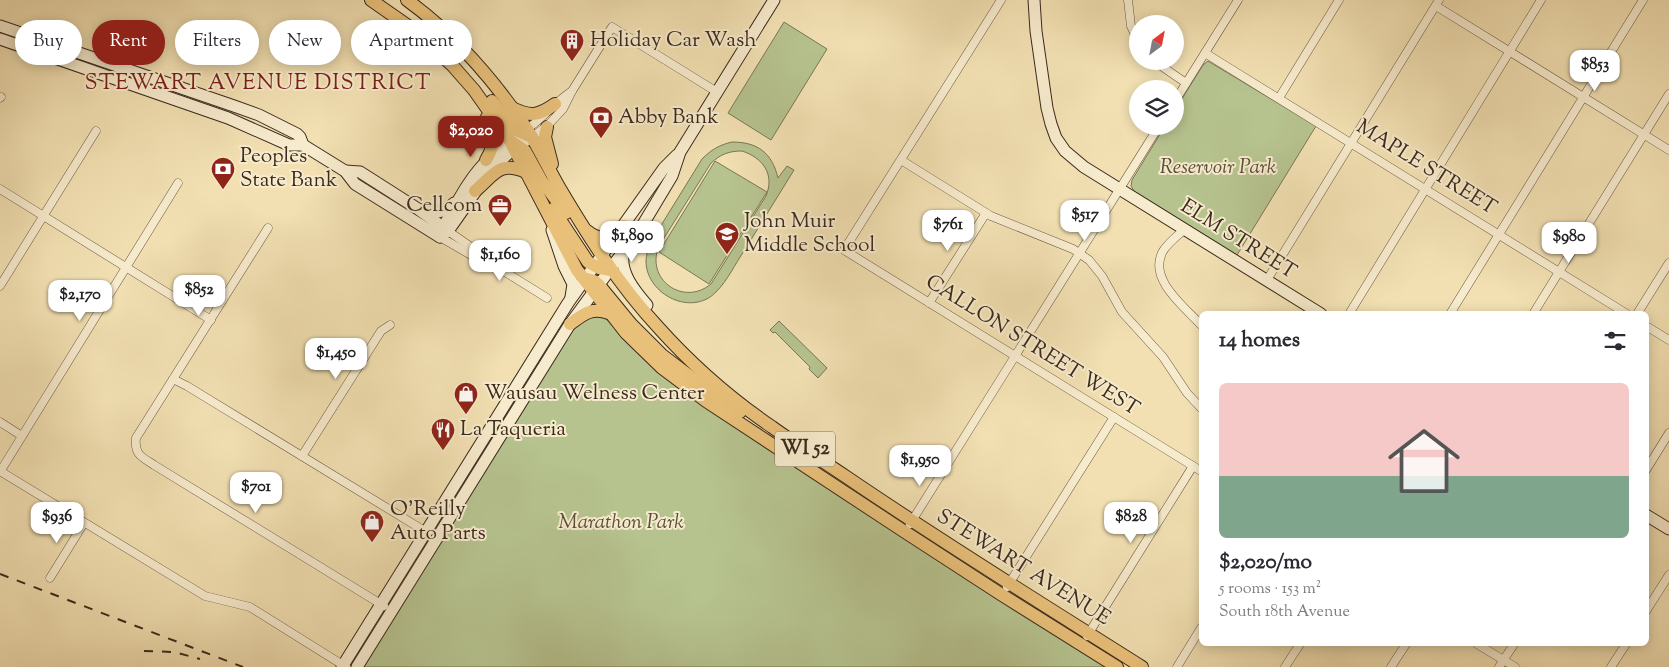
<!DOCTYPE html>
<meta charset="utf-8">
<style>
body{margin:0;font-family:"Sorts Mill Goudy",serif;background:#f7f7f7;color:#2b2b33;height:100vh;display:flex;flex-direction:column;font-size:19px;white-space:nowrap}
*{box-sizing:border-box;margin:0}
p{font-size:16px;color:#7c7c81}
.icon{flex:none;width:28px;height:28px;fill:none;stroke:currentColor;stroke-width:2;stroke-linecap:round;stroke-linejoin:round}
.map{position:relative;flex:1;overflow:hidden}
.side{position:absolute;left:1199px;top:311px;width:450px;height:335px;display:flex;flex-direction:column;background:#fff;border-radius:8px;box-shadow:0 2px 12px #0003}
.side>*{flex:none}
.banner{position:absolute;left:15px;top:20px;width:475px;height:45px;display:flex;gap:10px}
.needle{width:32px;rotate:32deg}
.fabs{position:absolute;left:1129px;top:15px;display:grid;gap:10px}
.fabs a{display:grid;place-items:center;width:55px;height:55px;border-radius:50%;background:#fff;box-shadow:0 2px 12px #0003;font-size:25px}
.price{position:absolute;translate:-50% -42px;padding:0 11px;border-radius:10px;background:#fff;color:#222;font-size:16px;line-height:32px;filter:drop-shadow(0 1px 2px #0008)}
.price::after{content:'';position:absolute;left:50%;top:30px;width:15px;height:11px;margin-left:-8px;background:inherit;clip-path:polygon(0 0,100% 0,50% 100%)}
.price.active{background:#8f2418;color:#fff}
ul{padding:0;list-style:none}
li{display:grid;align-content:center;gap:10px;height:265px;padding:0 20px}
li+li{border-top:1px solid #e1e1e2}
li span{display:grid;place-items:center;height:155px;border-radius:8px;color:#555}
li>.icon{margin-inline-start:auto}
span .icon{width:90px;height:90px;fill:#fffc;stroke-width:1}
li b{font-size:21px}
h2{display:flex;justify-content:space-between;align-items:center;height:60px;padding:0 20px;font-size:21px}
.tag{padding:0 18px;border-radius:22px;background:#fff;box-shadow:0 2px 12px #0003;font-size:18px;line-height:45px}
.tag.active{background:#8f2418;color:#fff}
.map>svg:first-child{display:block}
.green{fill:#b6c38f;stroke:#787656;fill-rule:evenodd}
.lines{fill:none;stroke-linecap:round;stroke-linejoin:round}
.street-casing{stroke:#695842;stroke-width:9}
.secondary-casing{stroke:#3b2a1d;stroke-width:13}
.primary-casing{stroke:#3b2a1d;stroke-width:14}
.street{stroke:#f7ebcd;stroke-width:8}
.secondary{stroke:#f7ebcd;stroke-width:11}
.primary{stroke:#e9c079;stroke-width:12}
.rail{stroke:#3b2a1d;stroke-width:2;stroke-dasharray:9 9;stroke-linecap:butt}
.labels{text-anchor:middle;dominant-baseline:central;stroke-width:4;stroke-linejoin:round;paint-order:stroke}
.shield{fill:#f7ebcd;stroke:#736452;stroke-width:1}
.shield-label{font-size:20px;font-weight:bold;fill:#3b2a1d}
.poi-label{font-size:21px;fill:#3b2a1d;stroke:#f7ebcd;text-anchor:start}
.park-label{font-size:21px;font-style:italic;fill:#5a503a;stroke:#f7ebcd}
.street-label{font-size:21px;fill:#3b2a1d;stroke:#f7ebcd}
.neighbourhood-label{font-size:22px;letter-spacing:1px;fill:#7a1f14;stroke:#f7ebcd}
</style>
<div class="map">
<svg width="1669" height="667" viewBox="0 0 1669 667">
<rect width="100%" height="100%" fill="#f2e0b2"/>
<filter id="stains"><feTurbulence type="fractalNoise" baseFrequency=".004" numOctaves="4"/><feColorMatrix values="0 0 0 0 .2 0 0 0 0 .09 0 0 0 0 .02 0 0 0 .5 -.17"/></filter>
<radialGradient id="worn" r=".72"><stop offset=".6" stop-color="#630" stop-opacity="0"/><stop offset="1" stop-color="#630" stop-opacity=".3"/></radialGradient>
<!-- green -->
<g class="green">
<path d="M784,22L827,49L771,140L728,113Z"/>
<path d="M1208,61L1316,126L1237,255L1134,191L1131,186L1132,180L1165,126H1175V110L1203,65Z"/>
<path d="M732,142C758,142 772,153 778,178L787,166L794,170C777,197 761,224 744,251C735,264 728,280 716,292C692,317 647,295 646,262C646,254 649,247 652,240L702,159C711,150 719,145 732,142ZM742,151C763,158 775,174 766,196L711,284C683,307 645,279 659,246L711,163C721,154 729,151 742,151Z"/>
<path d="M715,161L767,192L709,284L659,252Z"/>
<path d="M595,314L605,318L638,353L1109,667H362L519,412L577,324Z"/>
<path d="M779,321L827,368L818,378L809,369L810,367L775,332L773,333L770,330Z"/>
</g>
<g class="lines">
<defs>
<g id="street">
<path d="M1001,0L844,250L1201,471"/>
<path d="M1128,0L1131,26L1138,42"/>
<path d="M1436,6L1669,150"/>
<path d="M1205,53L1627,314"/>
<path d="M1154,61L1186,83"/>
<path d="M0,98L1,97"/>
<path d="M1279,98L1339,0"/>
<path d="M1175,101L1238,0"/>
<path d="M527,129C543,118 555,102 572,91"/>
<path d="M532,137L548,125L563,109L572,91L612,27L717,92"/>
<path d="M901,160L991,216L1073,249L1089,260L1102,276L1122,312L1163,357L1187,393L1201,408"/>
<path d="M0,189L211,320"/>
<path d="M268,228L136,438C134,455 142,457 154,465L384,606"/>
<path d="M1185,229C1177,236 1168,243 1163,251C1147,279 1185,307 1201,325"/>
<path d="M448,231L474,249L494,265L547,298"/>
<path d="M440,237L471,255L490,264"/>
<path d="M1267,280L1439,0"/>
<path d="M0,286L96,131"/>
<path d="M929,303L986,213"/>
<path d="M1349,314L1541,0"/>
<path d="M1450,314L1643,0"/>
<path d="M1533,314L1669,94"/>
<path d="M1637,314L1669,263"/>
<path d="M1646,326L1669,340"/>
<path d="M173,379L187,386L428,533"/>
<path d="M0,422L22,436"/>
<path d="M302,456L381,331L390,325"/>
<path d="M1646,470L1669,433"/>
<path d="M0,471L205,596L250,607L346,667"/>
<path d="M0,472L178,183"/>
<path d="M910,524L1159,126"/>
<path d="M50,578L84,523"/>
<path d="M1007,587L1114,417"/>
<path d="M1646,611L1669,575"/>
<path d="M1087,636L1193,466"/>
<path d="M1477,644L1515,667"/>
<path d="M1177,667L1201,628"/>
<path d="M1285,667L1300,644"/>
<path d="M1391,667L1406,644"/>
<path d="M1499,667L1514,644"/>
<path d="M1611,667L1626,644"/>
</g>
<g id="secondary">
<path d="M1034,0L1036,31L1047,108L1051,124L1056,138L1065,151L1084,167L1321,314"/>
<path d="M0,26L234,106L259,115L297,134L300,137L303,145"/>
<path d="M0,39L228,118L289,145H303L345,171L355,184L440,237"/>
<path d="M345,171L360,172L418,209L448,231"/>
<path d="M421,210C435,214 444,213 454,203"/>
<path d="M552,230L564,266L573,284L571,297"/>
<path d="M445,233L450,228C476,193 492,159 532,137"/>
<path d="M440,237C442,227 447,220 452,212C470,177 485,158 517,136"/>
<path d="M624,251C618,271 635,291 647,305"/>
<path d="M1646,515L1669,529"/>
<path d="M342,667L568,303L664,168L677,155"/>
<path d="M357,667L570,324L642,226L672,176L680,152L774,0"/>
</g>
<g id="primary">
<path d="M371,0L411,28L427,42L452,65L474,90L510,141L577,270L626,333L662,368L706,401L905,532L1002,595L1117,667"/>
<path d="M407,0C455,35 494,80 527,129C539,148 548,168 559,187C588,236 619,285 658,327C692,365 731,399 772,427C797,445 823,461 848,478C945,544 1044,605 1142,667"/>
<path d="M492,101L516,130L532,137"/>
<path d="M512,108C531,117 538,116 555,104"/>
<path d="M547,127L545,137L552,164"/>
<path d="M512,142L525,151L541,180L566,213"/>
<path d="M486,160C495,145 497,132 487,117"/>
<path d="M475,191C494,175 499,160 526,172"/>
<path d="M553,209L588,262L599,268L611,270"/>
<path d="M587,231C602,243 610,237 624,226"/>
<path d="M587,279L594,281L599,285L631,324L662,355L721,400L740,412"/>
<path d="M570,324C584,314 591,307 609,313"/>
</g>
</defs>
<!-- street casing -->
<use href="#street" class="street-casing"/>
<!-- secondary casing -->
<use href="#secondary" class="secondary-casing"/>
<!-- primary casing -->
<use href="#primary" class="primary-casing"/>
<!-- street -->
<use href="#street" class="street"/>
<!-- secondary -->
<use href="#secondary" class="secondary"/>
<!-- primary -->
<use href="#primary" class="primary"/>
<!-- rail -->
<g class="rail">
<path d="M0,574L243,667"/>
<path d="M144,651L174,652L200,659"/>
</g>
</g>
<!-- icons -->
<defs>
<symbol id="building-pin" viewBox="-11 -11 22 30"><path d="M0 17L-7.5 6A9.5 9.5 0 1 1 7.5 6Z" fill="#8f2418" stroke="#f7ebcd"/><path d="M-4-6H4V6H1V3H-1V6H-4ZM-2.5-4.3h1.7v1.8h-1.7ZM.8-4.3h1.7v1.8H.8ZM-2.5-1h1.7V.8h-1.7ZM.8-1h1.7V.8H.8Z" fill="#fff"/></symbol>
<symbol id="bank-pin" viewBox="-11 -11 22 30"><path d="M0 17L-7.5 6A9.5 9.5 0 1 1 7.5 6Z" fill="#8f2418" stroke="#f7ebcd"/><path d="M-6-4H6V4H-6ZM0-2.3a2.3 2.3 0 1 0 0 4.6a2.3 2.3 0 1 0 0-4.6Z" fill="#fff"/></symbol>
<symbol id="office-pin" viewBox="-11 -11 22 30"><path d="M0 17L-7.5 6A9.5 9.5 0 1 1 7.5 6Z" fill="#8f2418" stroke="#f7ebcd"/><path d="M-6-3h4V-5.5h4V-3h4V5H-6ZM-1-4.5V-3h2v-1.5ZM-6 0V1H6V0Z" fill="#fff"/></symbol>
<symbol id="school-pin" viewBox="-11 -11 22 30"><path d="M0 17L-7.5 6A9.5 9.5 0 1 1 7.5 6Z" fill="#8f2418" stroke="#f7ebcd"/><path d="M0-5L7-2L0 1L-7-2ZM-4 1L0 2.5L4 1V4Q0 6-4 4Z" fill="#fff"/></symbol>
<symbol id="shop-pin" viewBox="-11 -11 22 30"><path d="M0 17L-7.5 6A9.5 9.5 0 1 1 7.5 6Z" fill="#8f2418" stroke="#f7ebcd"/><path d="M-5-2.5h2.3a2.7 3.5 0 0 1 5.4 0H5L5.5 6h-11ZM-1.5-2.5h3a1.5 2.3 0 0 0-3 0Z" fill="#fff"/></symbol>
<symbol id="restaurant-pin" viewBox="-11 -11 22 30"><path d="M0 17L-7.5 6A9.5 9.5 0 1 1 7.5 6Z" fill="#8f2418" stroke="#f7ebcd"/><path d="M-5-6h1v4h1v-4h1v4h1v-4h1v5L-1.5 .5V6h-2V.5L-5-1ZM5-6V6H3V1.5H1.5Q1.5-4 5-6Z" fill="#fff"/></symbol>
</defs>
<g fill-rule="evenodd">
<use href="#building-pin" x="558" y="27" width="28" height="38"/>
<use href="#bank-pin" x="587" y="104" width="28" height="38"/>
<use href="#bank-pin" x="209" y="155" width="28" height="38"/>
<use href="#office-pin" x="486" y="192" width="28" height="38"/>
<use href="#school-pin" x="713" y="220" width="28" height="38"/>
<use href="#shop-pin" x="452" y="380" width="28" height="38"/>
<use href="#restaurant-pin" x="429" y="416" width="28" height="38"/>
<use href="#shop-pin" x="358" y="508" width="28" height="38"/>
</g>
<g class="labels">
<!-- shield labels -->
<rect class="shield" x="775" y="431.5" width="60" height="35" rx="4"/>
<g class="shield-label">
<text x="805" y="449">WI 52</text>
</g>
<!-- poi labels -->
<g class="poi-label">
<text x="590" y="41">Holiday Car Wash</text>
<text x="618" y="118">Abby Bank</text>
<text x="240" y="157">Peoples<tspan x="240" dy="24">State Bank</tspan></text>
<text x="482" y="206" text-anchor="end">Cellcom</text>
<text x="744" y="222">John Muir<tspan x="744" dy="24">Middle School</tspan></text>
<text x="484" y="394">Wausau Welness Center</text>
<text x="460" y="430">La Taqueria</text>
<text x="390" y="510">O'Reilly<tspan x="390" dy="24">Auto Parts</tspan></text>
</g>
<!-- park labels -->
<g class="park-label">
<text x="1218" y="168">Reservoir Park</text>
<text x="621" y="523">Marathon Park</text>
</g>
<!-- street labels -->
<g class="street-label">
<text transform="translate(1426 168) rotate(32)">MAPLE STREET</text>
<text transform="translate(1238 240) rotate(32)">ELM STREET</text>
<text transform="translate(1032 346) rotate(32)">CALLON STREET WEST</text>
<text transform="translate(1023 568) rotate(32)">STEWART AVENUE</text>
</g>
<!-- neighbourhood labels -->
<g class="neighbourhood-label">
<text x="258" y="84">STEWART AVENUE DISTRICT</text>
</g>
</g>
<rect width="100%" height="100%" filter="url(#stains)"/>
<rect width="100%" height="100%" fill="url(#worn)"/>
</svg>
<div class="fabs">
<a><svg class="needle" viewBox="-14 -14 28 28"><path d="M0-13l5 13h-10z" fill="#e53935"/><path d="M0 13l5-13h-10z" fill="#7c7c81"/></svg></a>
<a><svg class="icon" aria-label="layers" viewBox="0 0 24 24"><path d="M12 4l9 5-9 5-9-5zM3 14l9 5 9-5"/></svg></a>
</div>
<b class="price" style="left:1595px;top:92px">$853</b>
<b class="price active" style="left:471px;top:158px">$2,020</b>
<b class="price" style="left:1085px;top:242px">$517</b>
<b class="price" style="left:948px;top:252px">$761</b>
<b class="price" style="left:632px;top:263px">$1,890</b>
<b class="price" style="left:1569px;top:264px">$980</b>
<b class="price" style="left:500px;top:282px">$1,160</b>
<b class="price" style="left:199px;top:317px">$852</b>
<b class="price" style="left:80px;top:322px">$2,170</b>
<b class="price" style="left:336px;top:380px">$1,450</b>
<b class="price" style="left:920px;top:487px">$1,950</b>
<b class="price" style="left:256px;top:514px">$701</b>
<b class="price" style="left:57px;top:544px">$936</b>
<b class="price" style="left:1131px;top:544px">$828</b>
<div class="banner">
<a class="tag">Buy</a>
<a class="tag active">Rent</a>
<a class="tag">Filters</a>
<a class="tag">New</a>
<a class="tag">Apartment</a>
</div>
<section class="side">
<h2>14 homes<svg class="icon" aria-label="filters" viewBox="0 0 24 24"><path d="M4 7h16M4 17h16"/><circle cx="9" cy="7" r="2"/><circle cx="15" cy="17" r="2"/></svg></h2>
<ul>
<li><span style="background:linear-gradient(#f6c9c9 60%,#7fa58c 0)"><svg class="icon" aria-label="home" viewBox="0 0 24 24"><path d="M3 11l9-7 9 7M6 9v11h12V9"/></svg></span><div><b>$2,020/mo</b><p>5 rooms · 153 m²</p><p>South 18th Avenue</p></div></li>
</ul>
</section>
</div>
